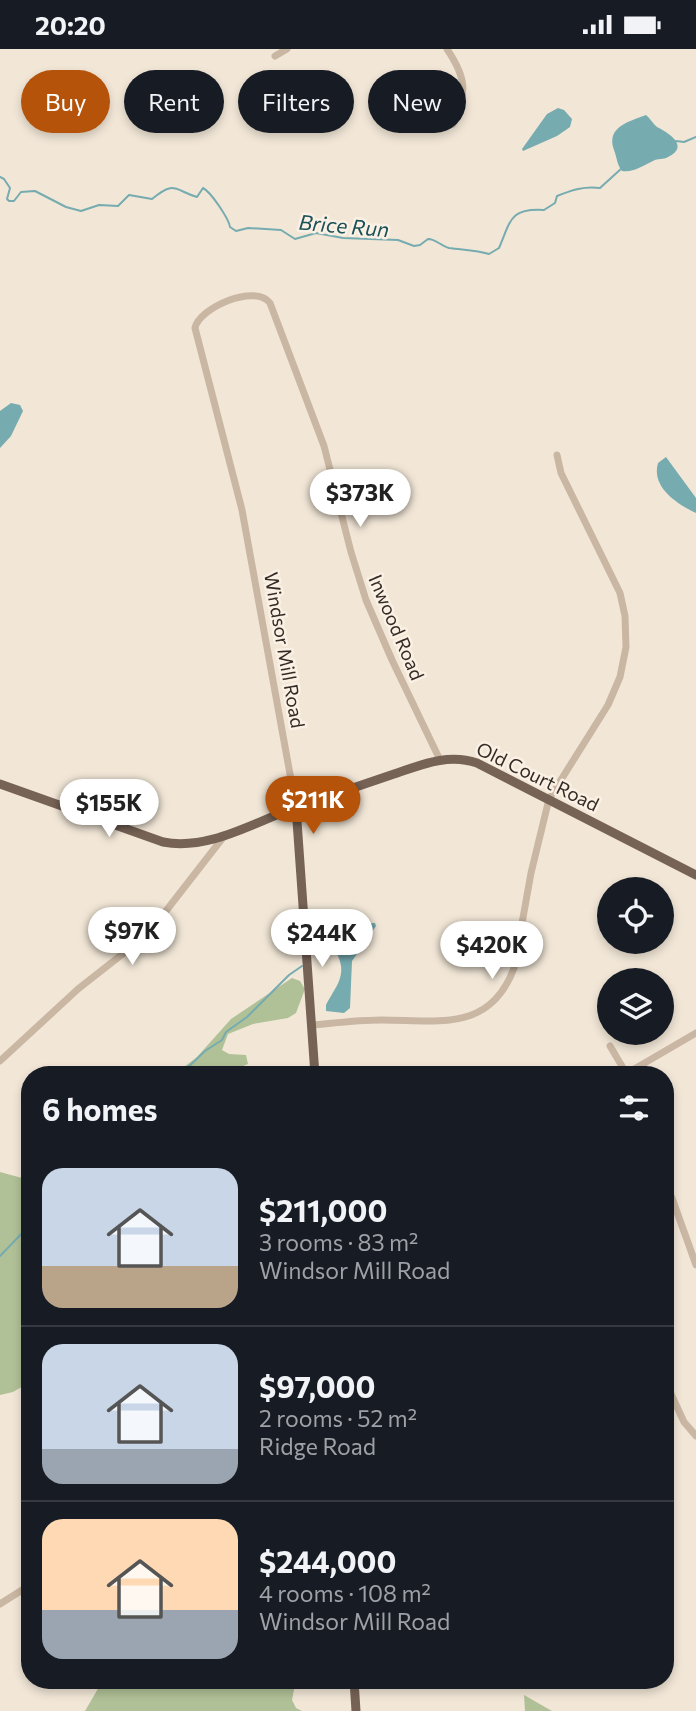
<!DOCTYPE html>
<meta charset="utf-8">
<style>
body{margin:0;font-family:Commissioner,sans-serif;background:#242831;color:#f1f3f6;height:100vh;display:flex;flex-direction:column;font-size:26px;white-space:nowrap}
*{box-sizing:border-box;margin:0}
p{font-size:23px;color:#9ea1a6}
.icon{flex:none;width:38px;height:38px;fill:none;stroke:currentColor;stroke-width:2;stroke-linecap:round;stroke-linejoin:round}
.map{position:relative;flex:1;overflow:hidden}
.side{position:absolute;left:21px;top:1017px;width:653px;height:623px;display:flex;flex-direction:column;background:#171b24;border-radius:28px;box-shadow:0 4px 10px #0003}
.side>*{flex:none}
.guide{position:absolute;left:21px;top:21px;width:654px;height:63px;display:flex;gap:14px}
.fabs{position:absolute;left:597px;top:828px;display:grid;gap:14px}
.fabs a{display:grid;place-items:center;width:77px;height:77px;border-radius:50%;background:#171b24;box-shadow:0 4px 10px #0003;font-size:35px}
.price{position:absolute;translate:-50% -60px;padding:0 16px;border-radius:24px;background:#fff;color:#222;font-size:23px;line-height:46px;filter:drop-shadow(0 2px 4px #0008)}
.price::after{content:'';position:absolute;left:50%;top:42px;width:21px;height:16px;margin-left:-10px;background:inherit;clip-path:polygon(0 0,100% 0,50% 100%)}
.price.current{background:#b45309;color:#fff}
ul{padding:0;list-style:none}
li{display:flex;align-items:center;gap:21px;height:175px;padding:0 21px}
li+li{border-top:2px solid #363941}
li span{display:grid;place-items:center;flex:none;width:196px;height:140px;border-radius:21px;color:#555}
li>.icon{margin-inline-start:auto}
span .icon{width:84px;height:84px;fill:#fffc;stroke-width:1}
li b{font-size:30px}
h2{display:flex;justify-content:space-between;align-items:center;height:84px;padding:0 21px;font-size:30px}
.chip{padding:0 24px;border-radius:32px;background:#171b24;box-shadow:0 4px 10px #0003;font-size:24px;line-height:63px}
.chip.current{background:#b45309;color:#fff}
.status{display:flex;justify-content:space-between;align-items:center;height:49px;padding:0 35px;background:#171b24;direction:ltr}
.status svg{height:19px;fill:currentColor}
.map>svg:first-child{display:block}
.green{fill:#b1c197}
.water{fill:#76abb0}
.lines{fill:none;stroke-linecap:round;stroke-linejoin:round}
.stream{stroke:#76abb0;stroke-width:2}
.minor{stroke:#cab7a3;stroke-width:7}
.major{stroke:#776356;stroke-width:9}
.labels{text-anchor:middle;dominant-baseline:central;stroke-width:5;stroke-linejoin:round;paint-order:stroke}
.street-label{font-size:19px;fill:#352b25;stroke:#faf0e4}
.water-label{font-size:21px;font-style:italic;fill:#1a5057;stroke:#faf0e4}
</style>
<div class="status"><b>20:20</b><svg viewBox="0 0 49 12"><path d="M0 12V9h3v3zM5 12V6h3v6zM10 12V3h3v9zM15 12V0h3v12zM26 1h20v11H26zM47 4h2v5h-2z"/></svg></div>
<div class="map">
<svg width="696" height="1662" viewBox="0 0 696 1662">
<rect width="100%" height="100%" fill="#f2e7d7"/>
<!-- green -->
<g class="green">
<path d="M292,929L300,932L305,940L296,964L288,969L253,975L228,985L222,1001L229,1005L246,1006L248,1015L224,1025H175L197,1008L231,970Z"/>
<path d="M0,1123L22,1129L30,1134V1333L13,1343L0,1346Z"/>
<path d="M103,1631H307L295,1636L292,1651L296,1659L302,1662H85Z"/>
<path d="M524,1646L552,1662H525Z"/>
</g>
<!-- water -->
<g class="water">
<path d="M558,59L564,61L572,70L570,78L557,87L523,102L522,100L547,65Z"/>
<path d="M646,66C650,69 653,75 657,78C667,83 691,97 668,108C663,111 658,109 653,112C642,117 633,124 622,122C617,116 617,109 614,101C606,78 628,73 646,66Z"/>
<path d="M11,354L20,356L23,362L11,387L0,399V362Z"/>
<path d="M666,408L696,449V464C677,455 651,438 658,414Z"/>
<path d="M368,874H375L376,877L352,912L350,959L344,964L326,962V956C335,938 349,926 336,903C331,896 327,892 326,883C339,876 355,885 368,874Z"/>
</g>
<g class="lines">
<!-- stream -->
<g class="stream">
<path d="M676,92L684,93L696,88"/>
<path d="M0,128L4,130L10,139L7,150L9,152H14L21,143L35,142L66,158L81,162L99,156L118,157L129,146L152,150C175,131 174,141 197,148L203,139C211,143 229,170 230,178L236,182L248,179L281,181L295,190L316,184L343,189L398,191L414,197L420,196L428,190C436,190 441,197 449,199C463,201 476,201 489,205L499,199C511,171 510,159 544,161L555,154L557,147C572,141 584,137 600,139L622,119"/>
<path d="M180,1026L205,1002L222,991L226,983L247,968L289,926L302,917"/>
<path d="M0,1207L30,1176"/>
</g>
<!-- minor -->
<g class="minor">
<path d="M447,0C467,30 467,42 453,75"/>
<path d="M275,7L287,0"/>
<path d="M296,758L242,461L195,279C199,259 255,234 270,254L324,397L351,503L366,551L392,611L440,711"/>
<path d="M312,976C335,974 358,971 382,971C437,971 490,984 514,919L531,824L549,750L608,656L620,628L626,598L625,567L620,544L561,424L557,406"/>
<path d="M610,997L626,1024"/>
<path d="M0,1012L78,940L148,885L225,786"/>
<path d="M624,1026L696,984"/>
<path d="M665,1136L672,1149L696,1216"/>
<path d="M665,1332L684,1373L696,1387"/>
<path d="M0,1555L30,1536"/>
</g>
<!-- major -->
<g class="major">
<path d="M0,735L163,793C209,802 254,773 297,758C329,747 361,736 394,725C421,716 448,704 477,714L696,826"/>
<path d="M296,758L315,1026"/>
<path d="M354,1631L356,1662"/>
</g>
</g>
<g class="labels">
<!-- street labels -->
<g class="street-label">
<text transform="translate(397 578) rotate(67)">Inwood Road</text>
<text transform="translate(285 601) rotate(80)">Windsor Mill Road</text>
<text transform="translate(538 727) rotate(26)">Old Court Road</text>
</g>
<!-- water labels -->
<g class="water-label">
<text transform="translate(344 176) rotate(5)">Brice Run</text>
</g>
</g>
</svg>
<div class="fabs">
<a><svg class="icon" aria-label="locate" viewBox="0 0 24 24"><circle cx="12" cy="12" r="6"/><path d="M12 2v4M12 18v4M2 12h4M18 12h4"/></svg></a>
<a><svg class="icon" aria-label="layers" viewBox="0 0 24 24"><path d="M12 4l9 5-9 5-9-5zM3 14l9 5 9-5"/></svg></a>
</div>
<b class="price" style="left:360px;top:480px">$373K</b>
<b class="price current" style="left:313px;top:787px">$211K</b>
<b class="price" style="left:109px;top:790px">$155K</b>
<b class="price" style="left:132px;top:918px">$97K</b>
<b class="price" style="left:322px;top:920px">$244K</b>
<b class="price" style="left:492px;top:932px">$420K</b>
<div class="guide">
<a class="chip current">Buy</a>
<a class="chip">Rent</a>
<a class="chip">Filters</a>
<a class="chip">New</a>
</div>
<section class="side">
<h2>6 homes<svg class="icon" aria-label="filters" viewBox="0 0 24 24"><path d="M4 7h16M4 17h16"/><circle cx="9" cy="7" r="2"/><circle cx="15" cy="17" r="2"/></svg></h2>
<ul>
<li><span style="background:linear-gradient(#c9d6e8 70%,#b9a48a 0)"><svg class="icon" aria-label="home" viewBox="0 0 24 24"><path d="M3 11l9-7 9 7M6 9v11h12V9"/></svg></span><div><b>$211,000</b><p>3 rooms · 83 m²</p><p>Windsor Mill Road</p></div></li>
<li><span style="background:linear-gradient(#c9d6e8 75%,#9aa5b1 0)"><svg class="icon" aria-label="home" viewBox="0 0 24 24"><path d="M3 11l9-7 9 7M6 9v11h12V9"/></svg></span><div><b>$97,000</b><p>2 rooms · 52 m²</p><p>Ridge Road</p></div></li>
<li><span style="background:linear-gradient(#ffd9b3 65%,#9aa5b1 0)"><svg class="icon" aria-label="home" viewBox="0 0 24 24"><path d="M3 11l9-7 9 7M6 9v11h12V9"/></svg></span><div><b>$244,000</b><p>4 rooms · 108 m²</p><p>Windsor Mill Road</p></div></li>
</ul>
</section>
</div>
